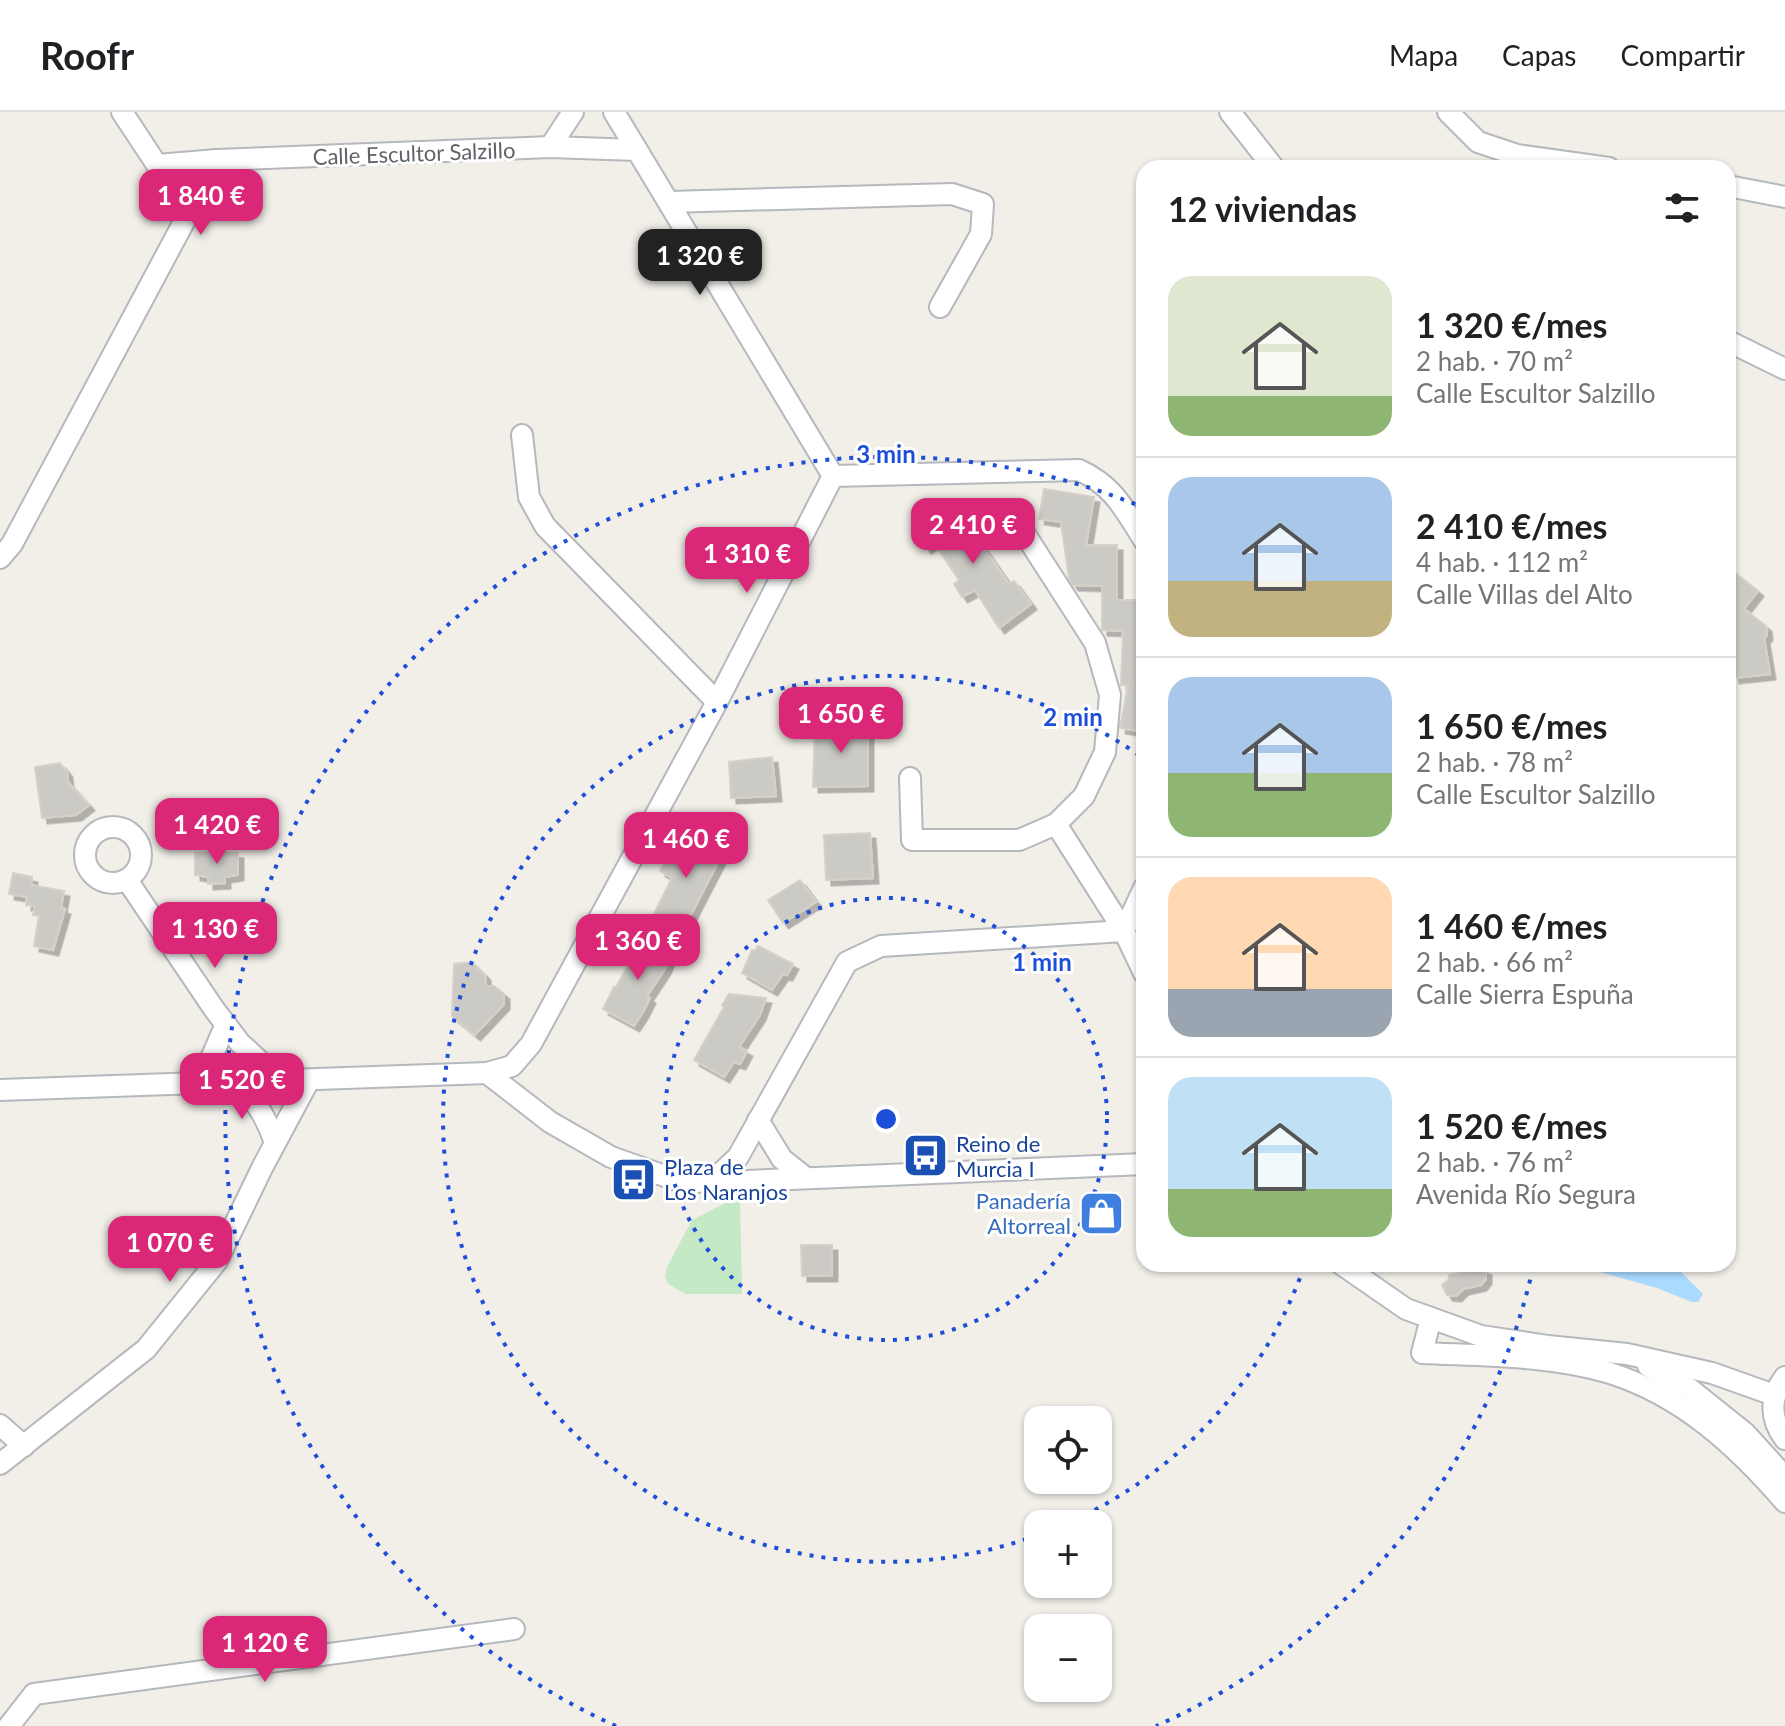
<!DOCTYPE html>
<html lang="es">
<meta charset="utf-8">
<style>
body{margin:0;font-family:Lato,sans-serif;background:#f2f2f2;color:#202124;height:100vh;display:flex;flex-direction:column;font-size:30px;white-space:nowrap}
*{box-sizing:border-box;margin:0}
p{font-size:26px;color:#757577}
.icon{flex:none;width:44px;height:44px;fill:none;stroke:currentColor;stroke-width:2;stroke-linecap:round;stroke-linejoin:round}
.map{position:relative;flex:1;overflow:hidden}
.panel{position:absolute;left:1136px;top:48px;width:600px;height:1112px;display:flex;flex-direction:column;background:#fff;border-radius:24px;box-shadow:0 2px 6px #0004}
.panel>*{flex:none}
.controls{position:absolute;left:1024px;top:1294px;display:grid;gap:16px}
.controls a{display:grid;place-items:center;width:88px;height:88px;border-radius:16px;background:#fff;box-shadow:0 2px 6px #0004;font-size:40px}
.price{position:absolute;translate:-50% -68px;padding:0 18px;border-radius:16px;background:#db2777;color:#fff;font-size:26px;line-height:52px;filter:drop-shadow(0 2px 4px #0008)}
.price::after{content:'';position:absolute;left:50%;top:48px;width:24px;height:18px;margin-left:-12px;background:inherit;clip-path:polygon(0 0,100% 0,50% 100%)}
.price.active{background:#222;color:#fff}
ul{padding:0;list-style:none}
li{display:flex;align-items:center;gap:24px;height:200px;padding:0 32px}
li+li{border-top:2px solid #e0e0e0}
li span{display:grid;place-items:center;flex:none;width:224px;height:160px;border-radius:24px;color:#555}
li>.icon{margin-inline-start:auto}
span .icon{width:96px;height:96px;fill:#fffc;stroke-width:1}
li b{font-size:34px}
h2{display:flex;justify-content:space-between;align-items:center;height:96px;padding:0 32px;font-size:34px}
header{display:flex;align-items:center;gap:48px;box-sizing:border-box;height:112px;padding:0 40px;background:#fff;border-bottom:2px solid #e0e0e0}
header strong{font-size:38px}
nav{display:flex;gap:44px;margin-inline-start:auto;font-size:28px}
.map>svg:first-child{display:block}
.green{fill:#c5e8c5}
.water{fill:#aadaff}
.building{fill:#cccac5;stroke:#d6d1c6;stroke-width:2;filter:url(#shadow)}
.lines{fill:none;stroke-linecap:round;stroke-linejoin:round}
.minor-casing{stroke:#b5b8bc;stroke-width:24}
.minor{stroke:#fff;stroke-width:20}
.ring{fill:none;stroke:#1d4ed8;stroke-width:4;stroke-dasharray:4 8}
.labels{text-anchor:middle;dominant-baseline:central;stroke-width:6;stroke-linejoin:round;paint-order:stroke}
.street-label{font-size:22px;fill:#5f6368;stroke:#fff}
.transit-label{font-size:22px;fill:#164399;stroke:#fff;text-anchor:start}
.shop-label{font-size:22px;fill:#366cbe;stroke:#fff;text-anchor:end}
.centre{fill:#1d4ed8;stroke:#fff;stroke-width:4}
.ring-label{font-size:24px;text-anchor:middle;font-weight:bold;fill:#1d4ed8;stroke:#fff;stroke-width:6;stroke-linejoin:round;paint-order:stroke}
</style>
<header>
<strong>Roofr</strong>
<nav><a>Mapa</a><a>Capas</a><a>Compartir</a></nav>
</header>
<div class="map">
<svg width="1785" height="1614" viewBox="0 0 1785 1614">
<defs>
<filter id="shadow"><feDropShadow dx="5.5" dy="5.5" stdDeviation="0" flood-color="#0004"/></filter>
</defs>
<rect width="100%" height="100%" fill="#f1efe8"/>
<!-- green -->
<path class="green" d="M735,1086H740L742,1182H686L668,1172L665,1164L667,1155L692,1108Z"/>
<!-- water -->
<path class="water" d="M1584,1152H1673L1703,1182L1698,1190H1692L1657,1176L1582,1155Z"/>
<!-- building -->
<g class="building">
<path d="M1044,377L1094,385L1086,433H1117V488H1144V620L1120,616L1128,573H1121L1123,519L1102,518V474L1073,473L1069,467L1061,410L1039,407Z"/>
<path d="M961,396L978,421L975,423L1009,472L1014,469L1031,492L999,516L975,478L962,485L954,472L959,468L934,431L926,436L913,415L925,408L930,413Z"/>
<path d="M1728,455L1758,479L1744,497L1766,514L1767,523L1764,526L1770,562L1734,566L1728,535Z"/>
<path d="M837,610L868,612V674L813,675L815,613Z"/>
<path d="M772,645L776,684L731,686L729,650Z"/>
<path d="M60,651L67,660L68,670L89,693L76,703L42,706L35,655Z"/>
<path d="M684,715L725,737L679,826L650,810L672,766L660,759Z"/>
<path d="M870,721L873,766L826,768L824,723Z"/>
<path d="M222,740L238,741V763L225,765V771L208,772V765L195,763V741Z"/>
<path d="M13,761L32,765L31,773L64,779L61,796L65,797L53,838L34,834L39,804L33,803L35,794L26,793L27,785L9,782Z"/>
<path d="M800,768L816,790L783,811L768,788Z"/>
<path d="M637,831L674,835L665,857L647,884L650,886L643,900L634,914L603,897L614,875H616L628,854L632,844L630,842Z"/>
<path d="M758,834L793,852L787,863L783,862L772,878L742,861L752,838L755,839Z"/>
<path d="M472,850L485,863L486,874H494L504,882V892L475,923L452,904L454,852Z"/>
<path d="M729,882L766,886L760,903L739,935L747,939L740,952L734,950L724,965L694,948L724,895L722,893Z"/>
<path d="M801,1133H832V1164H802Z"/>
<path d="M1476,1154L1486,1158V1167L1481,1173L1463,1177L1456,1184L1447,1183L1442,1173L1449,1167V1163L1469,1159Z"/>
</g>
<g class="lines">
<defs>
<g id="minor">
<path d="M122,0L157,53L190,98"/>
<path d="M614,0L637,38"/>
<path d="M1230,0L1274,56"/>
<path d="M1448,0L1478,30L1517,43L1609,56"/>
<path d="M550,35L573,0"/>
<path d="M157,53L217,48"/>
<path d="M1728,74L1785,85"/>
<path d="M669,90L952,82L983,92L981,122L940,195"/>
<path d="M1728,229L1785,257"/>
<path d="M522,323L529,385L545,414L717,590"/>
<path d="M1019,413L1095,531L1110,583L1105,640L1084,684L1056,712"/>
<path d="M0,446L12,432L217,48L550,35L637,38L833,364"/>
<path d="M910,666L912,728H1019L1056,712L1124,819"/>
<circle cx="113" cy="743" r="28"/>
<path d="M127,768L214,897L240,931L280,968"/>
<path d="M1124,819L1144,776"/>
<path d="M487,961L512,954L531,932L717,590L833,364L1079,358C1114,374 1124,397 1144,428"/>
<path d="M237,969C255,988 267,1006 275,1031"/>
<path d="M184,971L209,951L226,912"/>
<path d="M0,978L487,961L550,1010L611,1045L682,1070L747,1069L1144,1052"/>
<path d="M758,1008L782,1047L806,1066"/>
<path d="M711,1070L738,1045L847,850L881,834L1124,819L1144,861"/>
<path d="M1341,1152L1406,1197L1481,1224L1548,1234L1627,1242L1712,1261L1774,1283"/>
<path d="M1431,1206L1422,1241C1483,1244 1550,1243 1610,1261C1682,1284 1736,1333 1785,1390"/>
<path d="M1648,1254L1690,1277L1745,1321L1785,1365"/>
<path d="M1785,1265C1769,1285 1770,1308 1785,1327"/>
<path d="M0,1313L24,1334"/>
<path d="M0,1352L146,1237L217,1149L263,1054L309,968"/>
<path d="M9,1614L34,1582L514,1517"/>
</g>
</defs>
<!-- minor casing -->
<use href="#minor" class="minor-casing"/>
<!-- minor -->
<use href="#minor" class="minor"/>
</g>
<!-- distance rings -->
<g class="ring">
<circle cx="886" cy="1007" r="221"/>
<path d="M1304 1155A443 443 0 0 1 1066 1412M1038 1423A443 443 0 1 1 1143 646"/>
<path d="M1533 1156A664 664 0 0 1 1156 1614M616 1614A664 664 0 0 1 1140 394"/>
</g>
<!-- icons -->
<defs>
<symbol id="bus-square" viewBox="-11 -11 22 22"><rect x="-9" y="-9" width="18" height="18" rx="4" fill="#1a4fb4" stroke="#fff"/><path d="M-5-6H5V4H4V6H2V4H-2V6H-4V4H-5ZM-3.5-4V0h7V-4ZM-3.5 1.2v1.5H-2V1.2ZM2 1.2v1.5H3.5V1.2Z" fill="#fff"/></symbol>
<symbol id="shop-square" viewBox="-11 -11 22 22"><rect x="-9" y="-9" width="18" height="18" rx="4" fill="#3f7fe0" stroke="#fff"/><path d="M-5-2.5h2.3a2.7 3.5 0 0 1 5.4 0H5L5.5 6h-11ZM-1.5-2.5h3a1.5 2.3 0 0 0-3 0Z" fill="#fff"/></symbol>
</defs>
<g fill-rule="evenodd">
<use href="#bus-square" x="900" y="1018" width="51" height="51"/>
<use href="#bus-square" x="608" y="1042" width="51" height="51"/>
<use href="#shop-square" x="1076" y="1076" width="51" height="51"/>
</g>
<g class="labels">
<!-- street labels -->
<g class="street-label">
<text transform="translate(414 41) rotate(-2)">Calle Escultor Salzillo</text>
</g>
<!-- transit labels -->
<g class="transit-label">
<text x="956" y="1031">Reino de<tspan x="956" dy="25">Murcia I</tspan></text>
<text x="664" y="1054">Plaza de<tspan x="664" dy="25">Los Naranjos</tspan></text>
</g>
<!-- shop labels -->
<g class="shop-label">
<text x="1071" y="1088">Panadería<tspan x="1071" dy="25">Altorreal</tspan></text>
</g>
</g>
<circle cx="886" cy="1007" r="12" class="centre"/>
<g class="ring-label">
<text x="886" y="351">3 min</text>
<text x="1073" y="614">2 min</text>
<text x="1042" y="859">1 min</text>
</g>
</svg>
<div class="controls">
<a><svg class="icon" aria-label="locate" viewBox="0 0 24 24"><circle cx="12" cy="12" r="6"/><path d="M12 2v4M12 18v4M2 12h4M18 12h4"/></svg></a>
<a>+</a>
<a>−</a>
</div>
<b class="price" style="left:201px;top:125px">1 840 €</b>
<b class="price active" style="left:700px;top:185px">1 320 €</b>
<b class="price" style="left:973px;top:454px">2 410 €</b>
<b class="price" style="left:747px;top:483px">1 310 €</b>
<b class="price" style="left:841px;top:643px">1 650 €</b>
<b class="price" style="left:217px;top:754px">1 420 €</b>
<b class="price" style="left:686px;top:768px">1 460 €</b>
<b class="price" style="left:215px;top:858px">1 130 €</b>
<b class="price" style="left:638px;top:870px">1 360 €</b>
<b class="price" style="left:242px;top:1009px">1 520 €</b>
<b class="price" style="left:170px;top:1172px">1 070 €</b>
<b class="price" style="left:265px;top:1572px">1 120 €</b>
<section class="panel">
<h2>12 viviendas<svg class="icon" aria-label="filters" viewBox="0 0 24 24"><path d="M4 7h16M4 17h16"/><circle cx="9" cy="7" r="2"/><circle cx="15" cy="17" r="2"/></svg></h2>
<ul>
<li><span style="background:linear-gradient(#dfe7d0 75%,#8fb573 0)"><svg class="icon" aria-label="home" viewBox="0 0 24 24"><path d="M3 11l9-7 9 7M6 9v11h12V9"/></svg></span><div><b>1 320 €/mes</b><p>2 hab. · 70 m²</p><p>Calle Escultor Salzillo</p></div></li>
<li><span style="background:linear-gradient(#a9c7e8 65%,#c2b280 0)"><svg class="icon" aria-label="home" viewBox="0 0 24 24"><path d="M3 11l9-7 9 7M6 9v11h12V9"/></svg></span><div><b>2 410 €/mes</b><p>4 hab. · 112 m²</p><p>Calle Villas del Alto</p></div></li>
<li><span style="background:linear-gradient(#a9c7e8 60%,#8fb573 0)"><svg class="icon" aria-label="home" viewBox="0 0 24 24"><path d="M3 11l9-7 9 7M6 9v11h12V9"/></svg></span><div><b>1 650 €/mes</b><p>2 hab. · 78 m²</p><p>Calle Escultor Salzillo</p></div></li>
<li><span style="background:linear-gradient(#ffd9b3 70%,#9aa5b1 0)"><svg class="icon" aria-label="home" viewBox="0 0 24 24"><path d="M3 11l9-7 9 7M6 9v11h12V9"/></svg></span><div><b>1 460 €/mes</b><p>2 hab. · 66 m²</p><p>Calle Sierra Espuña</p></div></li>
<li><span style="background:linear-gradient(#bfe0f5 70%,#8fb573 0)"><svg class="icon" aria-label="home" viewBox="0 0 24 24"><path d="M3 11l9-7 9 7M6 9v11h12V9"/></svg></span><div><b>1 520 €/mes</b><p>2 hab. · 76 m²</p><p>Avenida Río Segura</p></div></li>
</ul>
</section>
</div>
